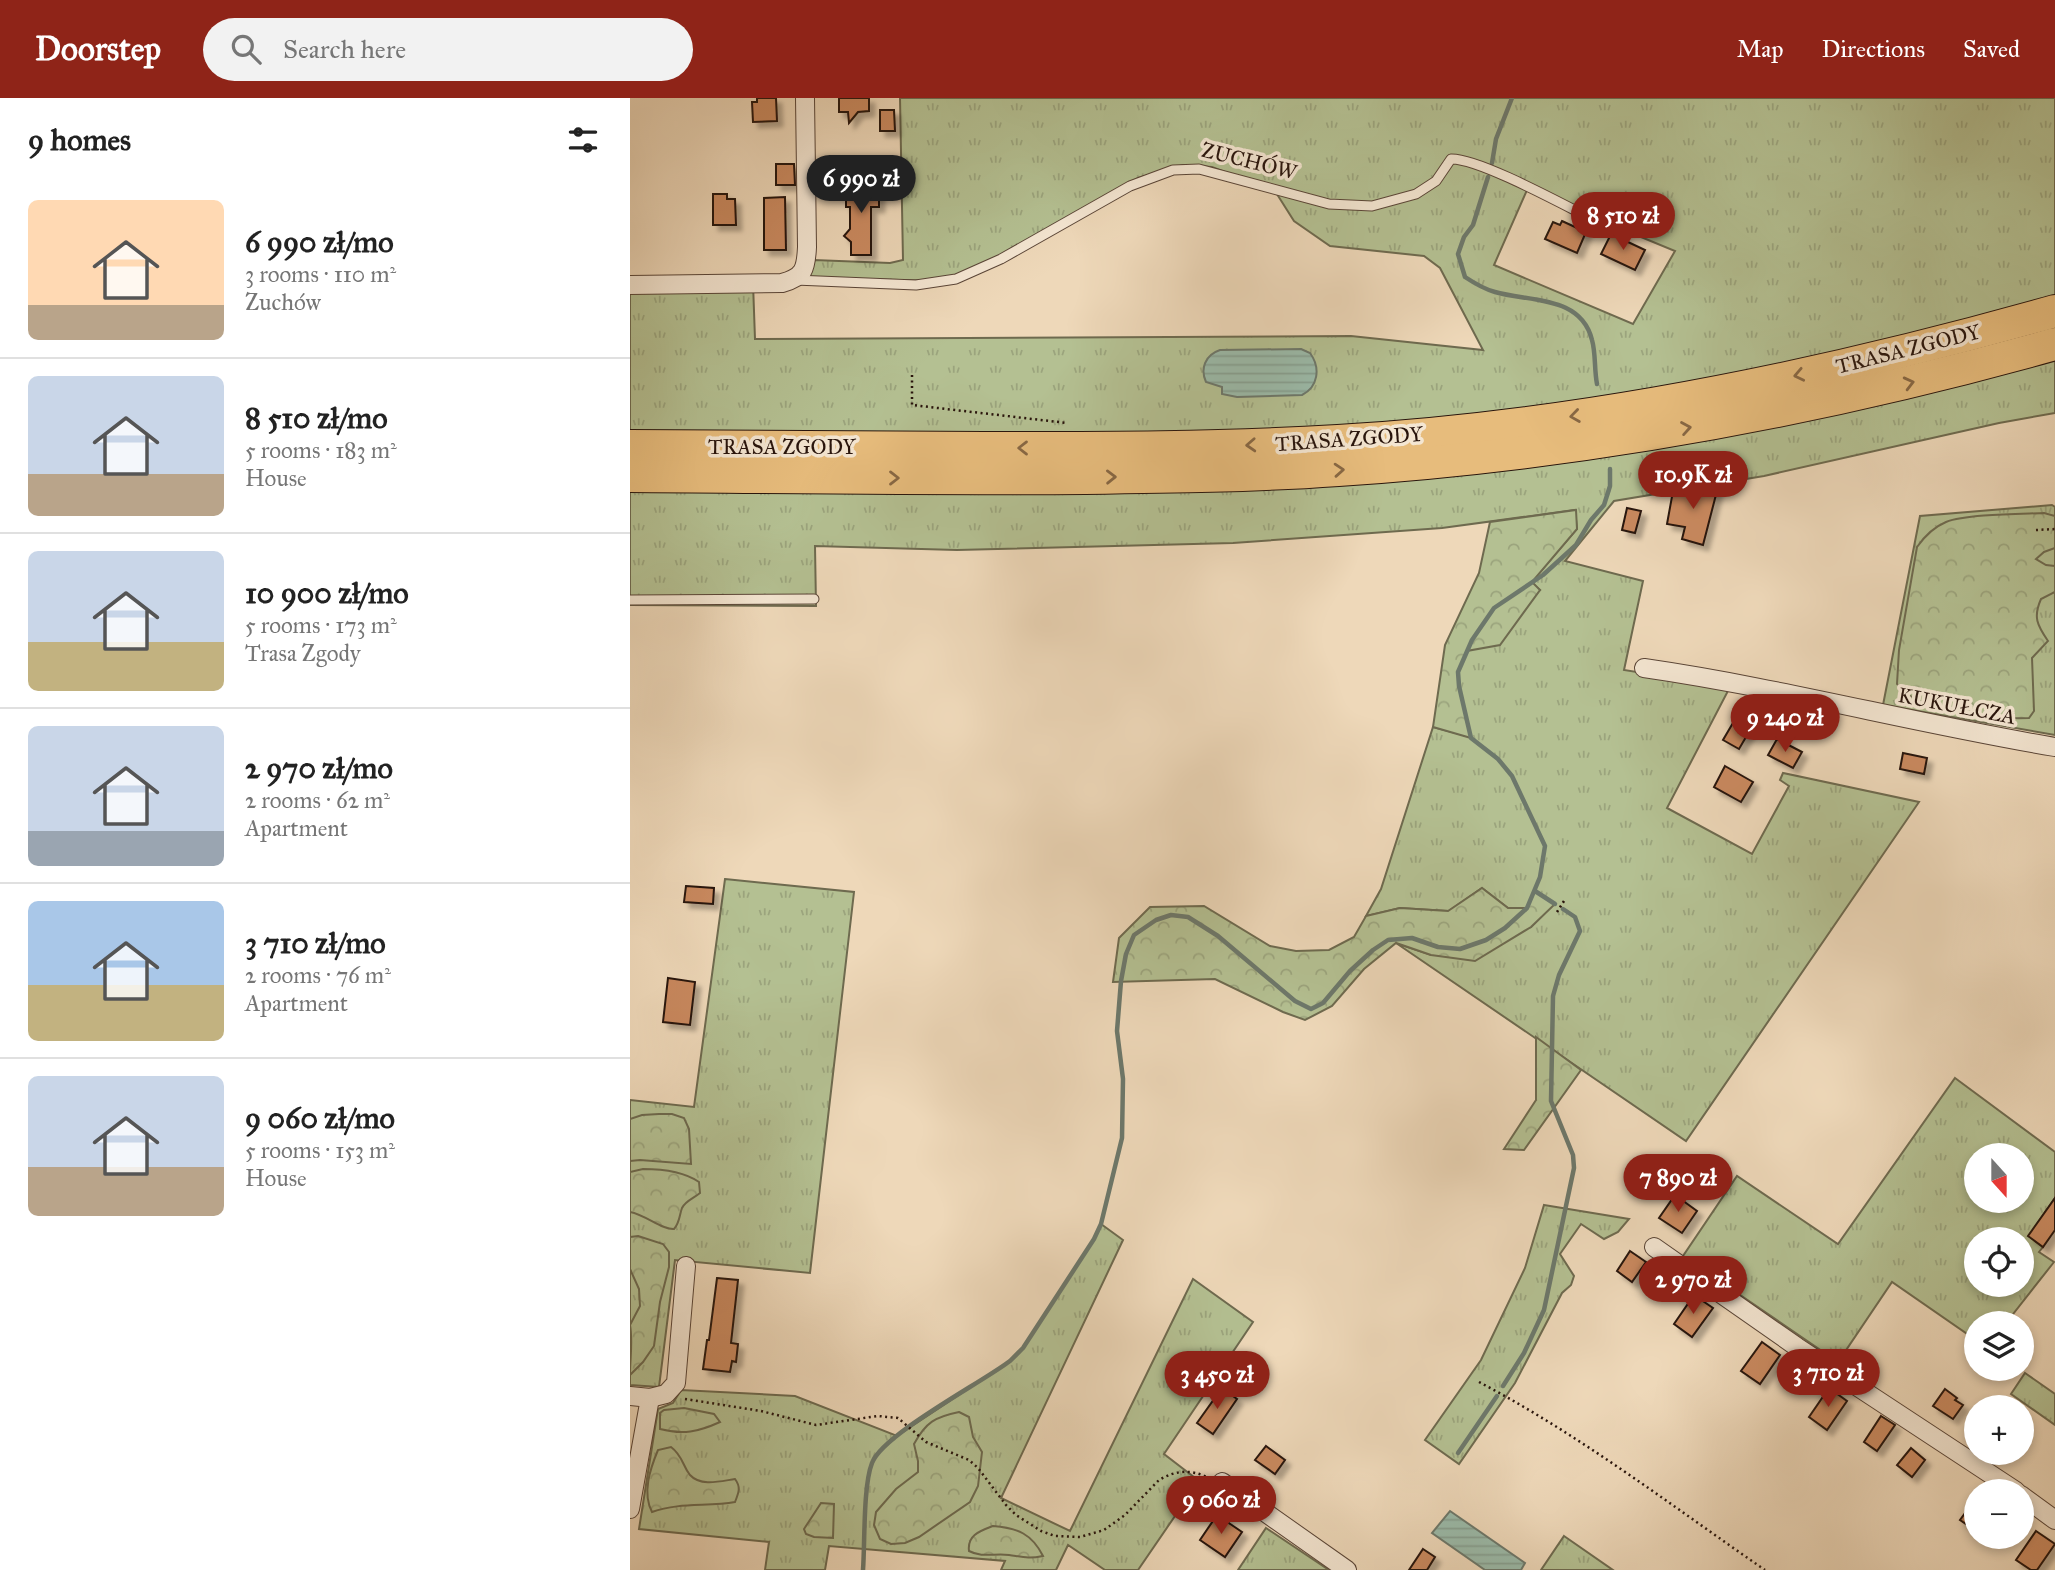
<!DOCTYPE html>
<meta charset="utf-8">
<style>
body{margin:0;font-family:"IM FELL Great Primer",serif;background:#f2f2f2;color:#222;height:100vh;display:flex;flex-direction:column;font-size:26px;white-space:nowrap}
*{box-sizing:border-box;margin:0}
p{font-size:23px;color:#767676}
.icon{flex:none;width:38px;height:38px;fill:none;stroke:currentColor;stroke-width:2;stroke-linecap:round;stroke-linejoin:round}
.map{position:relative;flex:1;overflow:hidden}
.details{display:flex;flex-direction:column;background:#fff;width:630px}
.details>*{flex:none}
.needle{width:46px;rotate:159deg}
.tools{position:absolute;left:1334px;top:1045px;display:grid;gap:14px}
.tools a{display:grid;place-items:center;width:70px;height:70px;border-radius:50%;background:#fff;box-shadow:0 4px 10px #0003;font-size:35px}
.price{position:absolute;translate:-50% -60px;padding:0 16px;border-radius:24px;background:#8f2418;color:#fff;font-size:23px;line-height:46px;filter:drop-shadow(0 2px 4px #0008)}
.price::after{content:'';position:absolute;left:50%;top:42px;width:21px;height:16px;margin-left:-10px;background:inherit;clip-path:polygon(0 0,100% 0,50% 100%)}
.price.on{background:#222;color:#fff}
ul{padding:0;list-style:none}
li{display:flex;align-items:center;gap:21px;height:175px;padding:0 28px}
li+li{border-top:2px solid #e0e0e0}
li span{display:grid;place-items:center;flex:none;width:196px;height:140px;border-radius:10px;color:#555}
li>.icon{margin-inline-start:auto}
span .icon{width:84px;height:84px;fill:#fffc;stroke-width:1}
li b{font-size:30px}
h2{display:flex;justify-content:space-between;align-items:center;height:84px;padding:0 28px;font-size:30px}
header{display:flex;align-items:center;gap:42px;box-sizing:border-box;height:98px;padding:0 35px;background:#8f2418;color:#fff}
header strong{font-size:33px}
nav{display:flex;gap:38px;margin-inline-start:auto;font-size:24px}
.search{width:490px;height:63px;background:#f2f2f2;display:flex;align-items:center;gap:18px;box-sizing:border-box;padding:0 24px;border-radius:38px;color:#767676;font-size:26px}
main{display:flex;flex:1;min-height:0}
.map>svg:first-child{display:block}
.grass{fill:url(#grass-tufts);stroke:#6e6a4f;stroke-width:2;fill-rule:evenodd}
.forest{fill:url(#forest-crowns);stroke:#6e6a4f;stroke-width:2}
.water{fill:url(#water-rules);stroke:#6d786b;stroke-width:2}
.lines{fill:none;stroke-linecap:round;stroke-linejoin:round}
.stream{stroke:#6d786b;stroke-width:4.5}
.building{fill:#c9895e;stroke:#28140c;stroke-width:2;filter:url(#shadow)}
.service-casing{stroke:#5a4537;stroke-width:11}
.minor-casing{stroke:#5a4537;stroke-width:20}
.motorway-casing{stroke:#28140c;stroke-width:34}
.path{stroke:#28140c;stroke-width:2.5;stroke-dasharray:2 3.5;stroke-linecap:butt}
.service{stroke:#f4e6d2;stroke-width:9}
.minor{stroke:#f4e6d2;stroke-width:18}
.motorway{stroke:#e7bc7c;stroke-width:32}
.oneway{stroke:#886844}
.labels{text-anchor:middle;dominant-baseline:central;stroke-width:7;stroke-linejoin:round;paint-order:stroke}
.street-label{font-size:21px;fill:#28140c;stroke:#f4e6d2}
</style>
<header>
<strong>Doorstep</strong>
<div class="search"><svg class="icon" aria-label="search" viewBox="0 0 24 24"><circle cx="10" cy="10" r="6"/><path d="M15 15l6 6"/></svg>Search here</div>
<nav><a>Map</a><a>Directions</a><a>Saved</a></nav>
</header>
<main>
<section class="details">
<h2>9 homes<svg class="icon" aria-label="filters" viewBox="0 0 24 24"><path d="M4 7h16M4 17h16"/><circle cx="9" cy="7" r="2"/><circle cx="15" cy="17" r="2"/></svg></h2>
<ul>
<li><span style="background:linear-gradient(#ffd9b3 75%,#b9a48a 0)"><svg class="icon" aria-label="home" viewBox="0 0 24 24"><path d="M3 11l9-7 9 7M6 9v11h12V9"/></svg></span><div><b>6 990 zł/mo</b><p>3 rooms · 110 m²</p><p>Zuchów</p></div></li>
<li><span style="background:linear-gradient(#c9d6e8 70%,#b9a48a 0)"><svg class="icon" aria-label="home" viewBox="0 0 24 24"><path d="M3 11l9-7 9 7M6 9v11h12V9"/></svg></span><div><b>8 510 zł/mo</b><p>5 rooms · 183 m²</p><p>House</p></div></li>
<li><span style="background:linear-gradient(#c9d6e8 65%,#c2b280 0)"><svg class="icon" aria-label="home" viewBox="0 0 24 24"><path d="M3 11l9-7 9 7M6 9v11h12V9"/></svg></span><div><b>10 900 zł/mo</b><p>5 rooms · 173 m²</p><p>Trasa Zgody</p></div></li>
<li><span style="background:linear-gradient(#c9d6e8 75%,#9aa5b1 0)"><svg class="icon" aria-label="home" viewBox="0 0 24 24"><path d="M3 11l9-7 9 7M6 9v11h12V9"/></svg></span><div><b>2 970 zł/mo</b><p>2 rooms · 62 m²</p><p>Apartment</p></div></li>
<li><span style="background:linear-gradient(#a9c7e8 60%,#c2b280 0)"><svg class="icon" aria-label="home" viewBox="0 0 24 24"><path d="M3 11l9-7 9 7M6 9v11h12V9"/></svg></span><div><b>3 710 zł/mo</b><p>2 rooms · 76 m²</p><p>Apartment</p></div></li>
<li><span style="background:linear-gradient(#c9d6e8 65%,#b9a48a 0)"><svg class="icon" aria-label="home" viewBox="0 0 24 24"><path d="M3 11l9-7 9 7M6 9v11h12V9"/></svg></span><div><b>9 060 zł/mo</b><p>5 rooms · 153 m²</p><p>House</p></div></li>
</ul>
</section>
<div class="map">
<svg width="1425" height="1472" viewBox="0 0 1425 1472">
<defs>
<pattern id="grass-tufts" width="24" height="20" patternUnits="userSpaceOnUse" patternTransform="scale(1.75)"><rect width="24" height="20" fill="#b4c092"/><path d="M3 7l-1-3M5 7V3M7 7l1-3M15 17l-1-3M17 17v-4M19 17l1-3" fill="none" stroke="#9ba47d"/></pattern>
<pattern id="forest-crowns" width="20" height="18" patternUnits="userSpaceOnUse" patternTransform="scale(1.75)"><rect width="20" height="18" fill="#b4c092"/><path d="M2 6a3 3 0 1 1 6 0M12 15a3 3 0 1 1 6 0" fill="none" stroke="#9ba47d"/></pattern>
<pattern id="water-rules" width="6" height="5" patternUnits="userSpaceOnUse" patternTransform="scale(1.75)"><rect width="6" height="5" fill="#9bbbaa"/><path d="M0 2.5h6" fill="none" stroke="#86a091"/></pattern>
<filter id="shadow"><feDropShadow dx="5.5" dy="5.5" stdDeviation="2" flood-color="#0004"/></filter>
</defs>
<rect width="100%" height="100%" fill="#eed8b9"/>
<filter id="stains"><feTurbulence type="fractalNoise" baseFrequency=".00286" numOctaves="4"/><feColorMatrix values="0 0 0 0 .2 0 0 0 0 .09 0 0 0 0 .02 0 0 0 .5 -.17"/></filter>
<radialGradient id="worn" r=".72"><stop offset=".6" stop-color="#630" stop-opacity="0"/><stop offset="1" stop-color="#630" stop-opacity=".3"/></radialGradient>
<!-- grass -->
<g class="grass">
<path d="M270,0H1425V315L1369,325L1134,378L984,403L935,463L1013,483L994,572L1100,589L1037,710L1122,756L1159,688L1150,682L1153,675L1289,704L1056,1043L766,845L801,857L901,829L924,806L905,793L897,810H878L852,790L819,813L770,810L736,818L751,791L803,629L841,639L829,588L828,574L837,552L910,492L901,484L947,431L945,412L812,430L603,445L327,452L185,448L186,508L0,507V190L123,185L125,241L721,238L853,252L810,170L794,158L700,148L664,123L645,93L582,69L553,67L508,80L391,150L318,183L173,180L184,162L260,165L273,162ZM897,92L1045,153L1003,226L864,167Z"/>
<path d="M1422,407L1425,409V637L1253,607L1290,418Z"/>
<path d="M95,781L224,794L180,1175L45,1162L29,1289L0,1287V1002L64,1009Z"/>
<path d="M1325,980L1425,1054V1100L1399,1138L1413,1149L1409,1154L1424,1164L1376,1225H1346V1242L1262,1184L1208,1264L1053,1158L1107,1078L1208,1146ZM1346,1057H1391V1102H1346ZM1346,1141H1391V1186H1346Z"/>
<path d="M914,1107L999,1121L988,1134L974,1141L951,1126L930,1156L944,1178L941,1187L932,1195L885,1285L829,1366L795,1342L851,1262L895,1170Z"/>
<path d="M471,1126L493,1142L371,1400L440,1433L563,1181L623,1224L534,1356L569,1383L508,1472H475L438,1447L426,1472H371L375,1463L199,1448L195,1472H135L139,1444L9,1431L28,1311L43,1305L51,1292L165,1298L267,1338L380,1263L393,1250L464,1141Z"/>
<path d="M1395,1275L1425,1296V1327L1381,1296Z"/>
<path d="M636,1430L699,1472H608Z"/>
<path d="M934,1438L983,1472H911Z"/>
</g>
<!-- forest -->
<g class="forest">
<path d="M946,412L947,431L902,484L910,492L870,547L837,553L828,574L829,588L841,640L803,629L815,547L849,475L860,424Z"/>
<path d="M1414,415L1425,418V450L1414,454L1406,461L1416,467L1425,468V494L1411,501C1403,519 1407,527 1418,543L1402,560L1404,613L1399,620C1365,621 1289,616 1267,586L1269,552L1287,449C1294,439 1304,429 1316,424C1336,416 1391,416 1414,415Z"/>
<path d="M852,790L878,810H897L905,793L925,806L901,829L845,863L801,857L766,845L734,871L702,908L675,922L653,914L585,881L483,884L489,840L520,809L574,808L640,848L666,853L699,852L724,839L736,818L770,810L818,813Z"/>
<path d="M906,939L951,972L894,1052L874,1051L906,1002Z"/>
<path d="M29,1016H42L54,1020L59,1031L61,1066L10,1062L0,1063V1021L12,1017Z"/>
<path d="M13,1071C31,1071 53,1073 69,1084L70,1095C64,1100 55,1103 52,1110C49,1118 50,1124 44,1131C32,1132 16,1117 0,1114V1074Z"/>
<path d="M8,1138L33,1146L39,1154V1169L30,1204L24,1248L13,1264L0,1277C0,1260 3,1243 0,1227L10,1208L9,1191L0,1171V1139Z"/>
<path d="M54,1310L84,1316L90,1324C68,1334 53,1337 30,1331V1315L34,1312Z"/>
<path d="M329,1314L339,1319L343,1339L352,1354L348,1388L340,1404L289,1439L275,1445L261,1446L250,1441L244,1427L246,1414L266,1391L288,1374V1363L284,1346C296,1324 305,1319 329,1314Z"/>
<path d="M41,1349C53,1358 52,1367 60,1377C71,1389 91,1383 105,1381C111,1389 109,1394 105,1404C77,1409 50,1404 22,1414C12,1395 20,1371 28,1352Z"/>
<path d="M191,1405L204,1406L203,1440L184,1439L176,1436L174,1431Z"/>
<path d="M363,1428C388,1430 402,1436 413,1458C398,1461 393,1459 379,1457C365,1455 352,1460 339,1453C337,1437 350,1433 363,1428Z"/>
</g>
<!-- water -->
<g class="water">
<path d="M671,251L680,255C691,270 688,289 672,297L607,299L592,296V289L576,284C570,271 575,257 590,252Z"/>
<path d="M820,1413L895,1465L891,1472H855L802,1435Z"/>
</g>
<g class="lines">
<!-- stream -->
<g class="stream">
<path d="M862,65L866,41L882,0"/>
<path d="M858,79L843,127L834,139L828,156L835,179C844,185 854,191 865,194C899,204 951,197 962,242C966,256 964,271 967,286"/>
<path d="M905,793L925,806"/>
<path d="M873,1288L894,1255L914,1212L944,1070L943,1057L921,1003L923,898L929,877L950,833L945,819L933,811"/>
<path d="M828,1355L867,1298"/>
<path d="M233,1472C235,1445 233,1388 242,1365C253,1336 351,1285 380,1263L393,1250L464,1141L471,1126L492,1040L493,981L487,933L491,883L496,856L504,837L526,822L541,817L558,819L588,838L665,903L681,911L693,905L720,873L743,852L758,842L782,840L808,849L830,851L856,842L875,830L897,810L910,779L915,748L882,678L868,661L841,640L829,588L828,574L842,542L864,510L913,477L946,447L961,422L974,407L980,388V371"/>
</g>
</g>
<!-- building -->
<g class="building">
<path d="M127,0H146L147,23L123,24L122,4H127Z"/>
<path d="M209,0H239V13L228,14L219,25L218,14H209Z"/>
<path d="M250,12H264L265,33H250Z"/>
<path d="M146,66H164L165,87H146Z"/>
<path d="M232,79L237,84H249V109H241V157H221V144L214,138L220,131V109H216V85H227Z"/>
<path d="M83,96H97V101H105L106,127H83Z"/>
<path d="M155,99L156,152H134V100Z"/>
<path d="M932,123L956,134L947,155L915,141L923,124L930,127Z"/>
<path d="M981,136L1015,152L1005,172L971,156Z"/>
<path d="M1089,385L1073,447L1052,441L1055,429L1037,426L1043,393Z"/>
<path d="M997,410L1011,413L1005,435L992,432Z"/>
<path d="M1107,618L1123,627L1109,651L1093,642Z"/>
<path d="M1147,641L1172,654L1163,670L1138,657Z"/>
<path d="M1273,655L1297,660L1294,676L1270,671Z"/>
<path d="M1095,668L1123,684L1111,704L1084,689Z"/>
<path d="M56,788L84,790L83,806L54,804Z"/>
<path d="M38,880L65,884L60,927L33,924Z"/>
<path d="M1045,1097L1067,1113L1052,1135L1029,1120Z"/>
<path d="M1425,1100V1132L1413,1149L1398,1138Z"/>
<path d="M1000,1153L1016,1164L1002,1184L987,1173Z"/>
<path d="M87,1180L108,1182L101,1245L108,1246L106,1264L102,1263L100,1274L73,1271L77,1242H79Z"/>
<path d="M1064,1197L1083,1210L1062,1239L1044,1226Z"/>
<path d="M1132,1244L1150,1257L1130,1286L1111,1273Z"/>
<path d="M592,1290L607,1301L583,1336L567,1325Z"/>
<path d="M1199,1290L1217,1303L1197,1332L1179,1319Z"/>
<path d="M1315,1291L1327,1300L1325,1302L1333,1307L1323,1321L1303,1308Z"/>
<path d="M1251,1318L1265,1327L1247,1353L1234,1344Z"/>
<path d="M636,1348L655,1362L645,1376L625,1362Z"/>
<path d="M1281,1350L1295,1362L1282,1379L1267,1367Z"/>
<path d="M1346,1400V1433L1330,1422Z"/>
<path d="M587,1417L612,1434L595,1459L570,1442Z"/>
<path d="M1406,1433L1425,1446L1407,1472H1401L1386,1462Z"/>
<path d="M793,1451L805,1459L797,1472H779Z"/>
</g>
<g class="lines">
<defs>
<g id="service">
<path d="M165,182L286,187L326,181L371,161L500,88L543,72L569,71L699,106L742,108L786,96L806,83L821,61C850,60 943,112 974,127"/>
<path d="M0,502L184,501"/>
</g>
<g id="minor">
<path d="M0,187L152,185C174,179 176,171 177,149L175,0"/>
<path d="M1014,570C1152,590 1287,626 1425,649"/>
<path d="M1024,1149L1167,1249L1386,1393"/>
<path d="M0,1298L20,1300L0,1411"/>
<path d="M20,1300L36,1296L46,1285L56,1168"/>
<path d="M592,1384L717,1472"/>
<path d="M1391,1397L1425,1422"/>
</g>
<g id="motorway">
<path d="M0,348C118,349 236,349 354,350C472,350 590,350 708,343C951,329 1192,279 1425,213"/>
<path d="M0,378C152,379 303,381 455,380C540,379 624,378 708,372C951,356 1190,312 1425,246"/>
</g>
</defs>
<!-- service casing -->
<use href="#service" class="service-casing"/>
<!-- minor casing -->
<use href="#minor" class="minor-casing"/>
<!-- motorway casing -->
<use href="#motorway" class="motorway-casing"/>
<!-- path -->
<g class="path">
<path d="M282,277V307L437,325"/>
<path d="M1406,432L1425,431"/>
<path d="M927,814L934,803"/>
<path d="M849,1284C950,1337 1042,1408 1135,1472"/>
<path d="M55,1301L131,1313L186,1327L248,1318L268,1320L296,1344L339,1362L348,1370L376,1407L386,1417L411,1433L425,1438L450,1439L474,1432L495,1417L529,1382C546,1372 561,1371 579,1380"/>
</g>
<!-- service -->
<use href="#service" class="service"/>
<!-- minor -->
<use href="#minor" class="minor"/>
<!-- motorway -->
<use href="#motorway" class="motorway"/>
</g>
<!-- one-way arrows -->
<defs><path id="oneway-chevron" d="M-2-3.5L2.5 0L-2 3.5" fill="none" stroke-width="1.6" stroke-linecap="round" stroke-linejoin="round" transform="scale(1.75)"/></defs>
<g class="oneway">
<use href="#oneway-chevron" transform="translate(1169 277) rotate(168)"/>
<use href="#oneway-chevron" transform="translate(1279 285) rotate(-14)"/>
<use href="#oneway-chevron" transform="translate(945 318) rotate(172)"/>
<use href="#oneway-chevron" transform="translate(1056 330) rotate(-10)"/>
<use href="#oneway-chevron" transform="translate(621 347) rotate(177)"/>
<use href="#oneway-chevron" transform="translate(393 350) rotate(-180)"/>
<use href="#oneway-chevron" transform="translate(709 372) rotate(-4)"/>
<use href="#oneway-chevron" transform="translate(481 379) rotate(-1)"/>
<use href="#oneway-chevron" transform="translate(264 380)"/>
</g>
<g class="labels">
<!-- street labels -->
<g class="street-label">
<text transform="translate(619 63) rotate(14)">ZUCHÓW</text>
<text transform="translate(1278 251) rotate(-14)">TRASA ZGODY</text>
<text transform="translate(719 341) rotate(-4)">TRASA ZGODY</text>
<text x="152" y="349">TRASA ZGODY</text>
<text transform="translate(1327 608) rotate(11)">KUKUŁCZA</text>
</g>
</g>
<rect width="100%" height="100%" filter="url(#stains)"/>
<rect width="100%" height="100%" fill="url(#worn)"/>
</svg>
<div class="tools">
<a><svg class="needle" viewBox="-14 -14 28 28"><path d="M0-13l5 13h-10z" fill="#e53935"/><path d="M0 13l5-13h-10z" fill="#767676"/></svg></a>
<a><svg class="icon" aria-label="locate" viewBox="0 0 24 24"><circle cx="12" cy="12" r="6"/><path d="M12 2v4M12 18v4M2 12h4M18 12h4"/></svg></a>
<a><svg class="icon" aria-label="layers" viewBox="0 0 24 24"><path d="M12 4l9 5-9 5-9-5zM3 14l9 5 9-5"/></svg></a>
<a>+</a>
<a>−</a>
</div>
<b class="price on" style="left:231px;top:117px">6 990 zł</b>
<b class="price" style="left:993px;top:154px">8 510 zł</b>
<b class="price" style="left:1063px;top:413px">10.9K zł</b>
<b class="price" style="left:1155px;top:656px">9 240 zł</b>
<b class="price" style="left:1048px;top:1116px">7 890 zł</b>
<b class="price" style="left:1063px;top:1218px">2 970 zł</b>
<b class="price" style="left:1198px;top:1311px">3 710 zł</b>
<b class="price" style="left:587px;top:1313px">3 450 zł</b>
<b class="price" style="left:591px;top:1438px">9 060 zł</b>
</div>
</main>
